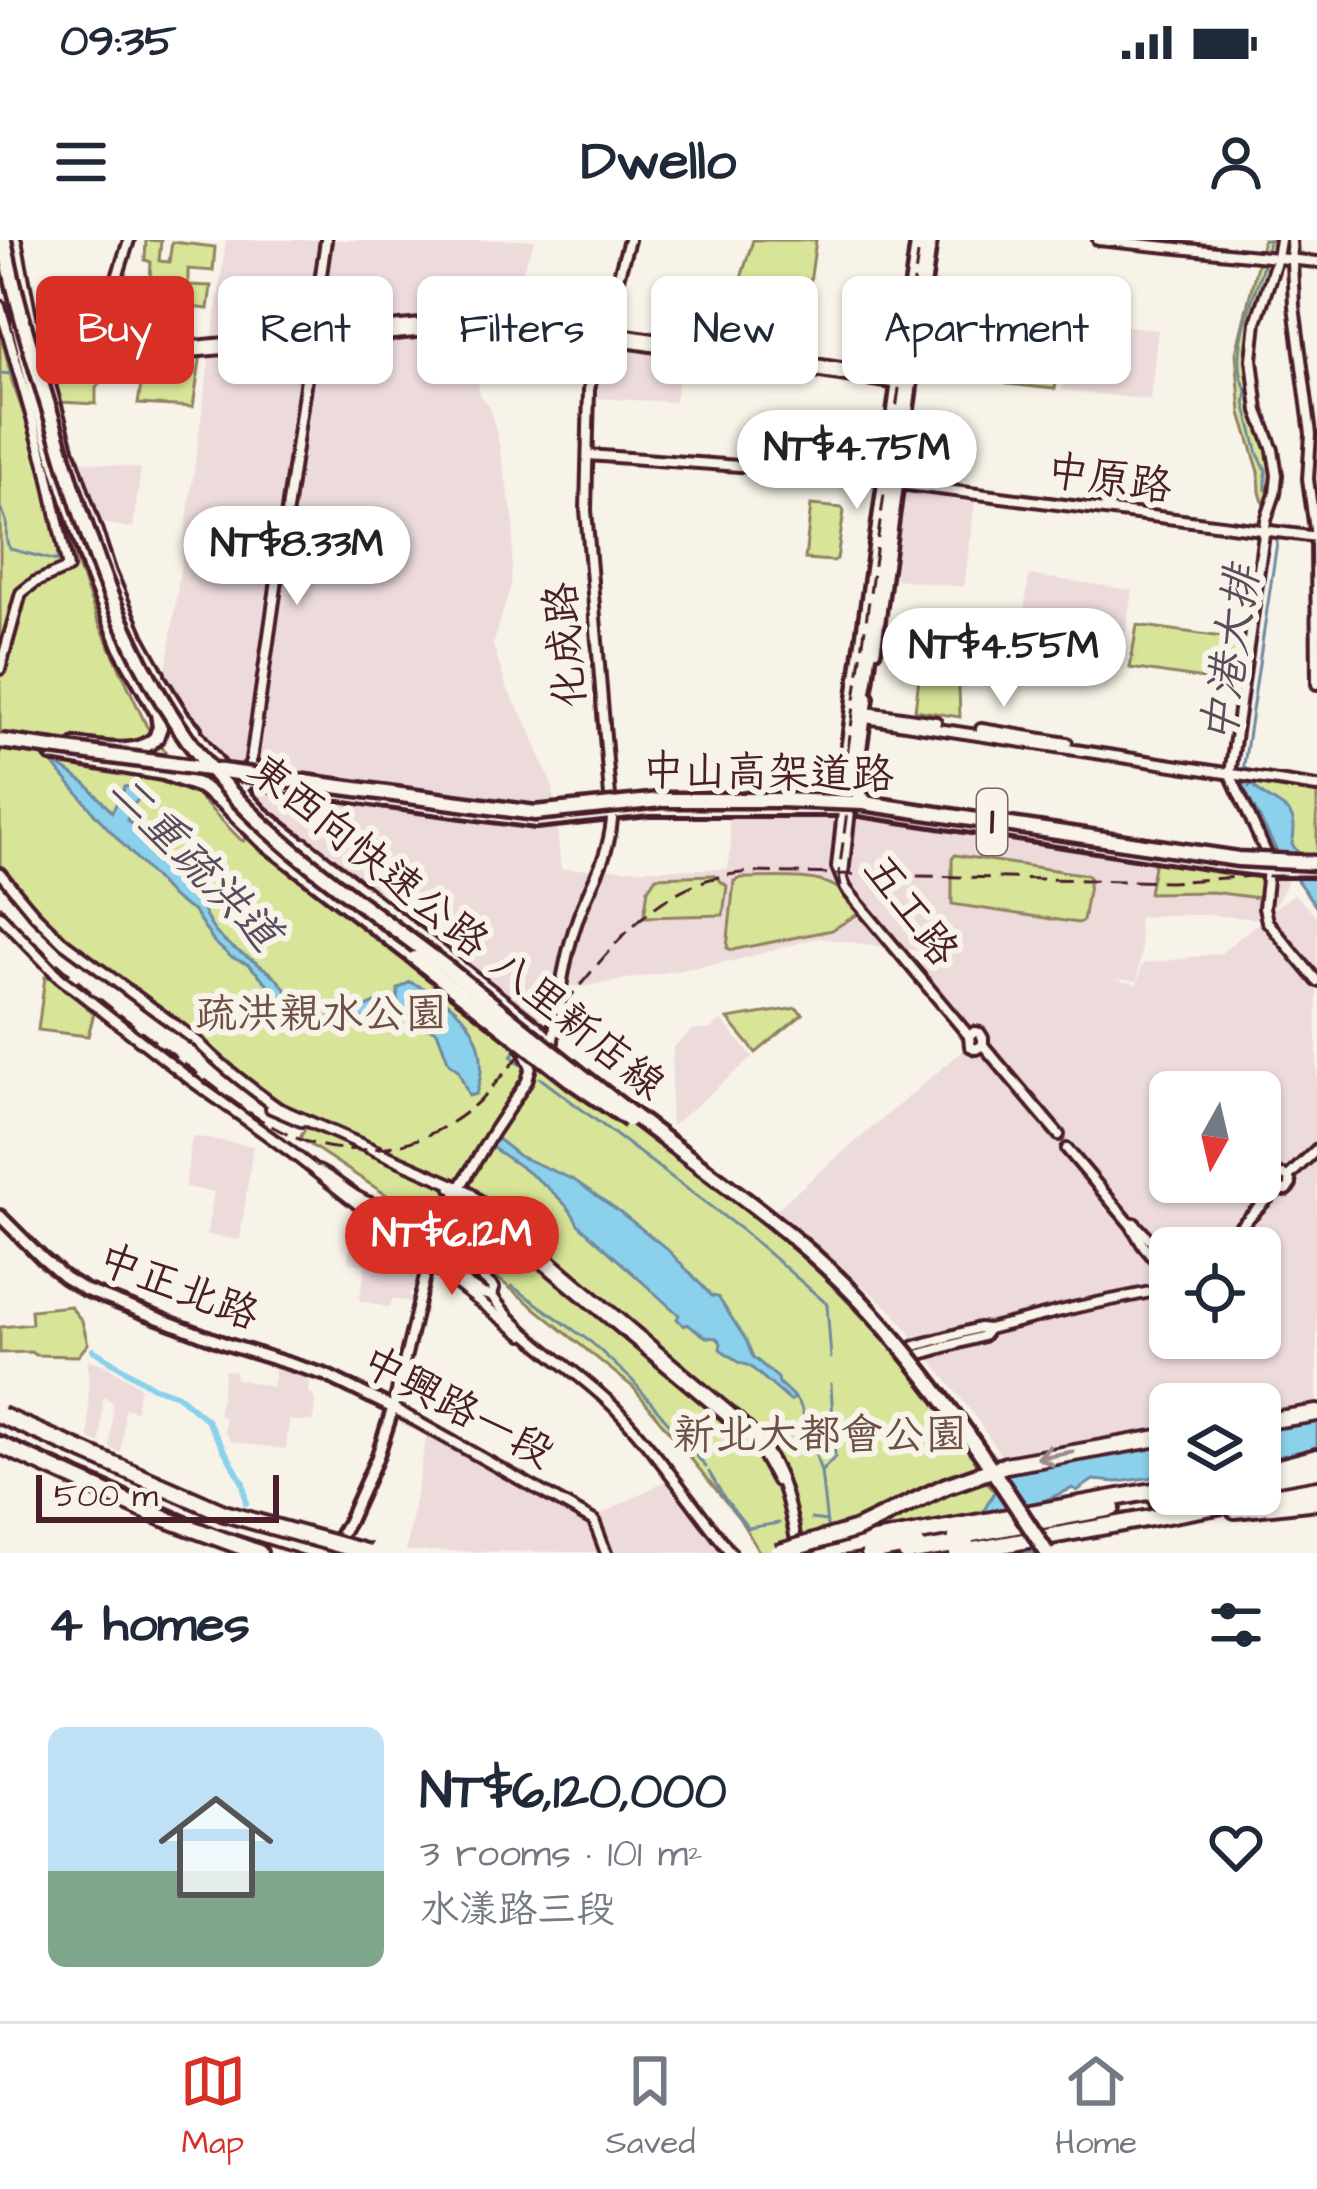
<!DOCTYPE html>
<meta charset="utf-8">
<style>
body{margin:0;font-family:"Architects Daughter","LXGW WenKai TC",sans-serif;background:#f2f2f3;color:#1f2937;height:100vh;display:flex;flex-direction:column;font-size:45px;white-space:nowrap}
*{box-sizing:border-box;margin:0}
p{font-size:39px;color:#747a83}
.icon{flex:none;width:66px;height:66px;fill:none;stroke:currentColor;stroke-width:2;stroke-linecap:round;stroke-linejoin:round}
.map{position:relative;height:1313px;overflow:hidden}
.sheet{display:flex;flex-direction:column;background:#fff;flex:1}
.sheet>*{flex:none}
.top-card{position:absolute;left:36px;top:36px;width:1245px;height:108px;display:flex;gap:24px}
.needle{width:78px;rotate:188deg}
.tools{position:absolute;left:1149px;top:831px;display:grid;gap:24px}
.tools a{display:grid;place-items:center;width:132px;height:132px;border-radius:18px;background:#fff;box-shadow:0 3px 9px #0004;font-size:60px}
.scale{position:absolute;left:36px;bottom:30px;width:243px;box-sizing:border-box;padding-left:12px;border:6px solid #4a1f2b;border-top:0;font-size:33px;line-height:42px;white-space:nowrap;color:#4a1f2b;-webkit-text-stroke:9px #f7f3e8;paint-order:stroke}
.price{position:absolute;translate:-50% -102px;padding:0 27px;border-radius:42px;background:#fff;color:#222;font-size:39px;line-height:78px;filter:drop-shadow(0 3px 6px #0008)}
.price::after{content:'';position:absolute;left:50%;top:72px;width:36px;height:27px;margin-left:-18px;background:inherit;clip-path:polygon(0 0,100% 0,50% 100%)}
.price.active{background:#d93025;color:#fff}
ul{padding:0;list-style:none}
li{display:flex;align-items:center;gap:36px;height:300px;padding:0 48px}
li span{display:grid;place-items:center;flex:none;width:336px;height:240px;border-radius:18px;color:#555}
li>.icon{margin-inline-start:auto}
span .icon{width:144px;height:144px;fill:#fffc;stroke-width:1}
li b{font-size:51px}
h2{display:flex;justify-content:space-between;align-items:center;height:144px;padding:0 48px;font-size:51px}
.tag{padding:0 42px;border-radius:18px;background:#fff;box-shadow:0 3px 9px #0004;font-size:42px;line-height:108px}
.tag.active{background:#d93025;color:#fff}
.status{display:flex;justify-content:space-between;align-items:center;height:84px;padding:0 60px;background:#fff;direction:ltr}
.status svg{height:33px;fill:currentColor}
header{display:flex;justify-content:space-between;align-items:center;height:156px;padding:0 48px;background:#fff;font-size:54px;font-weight:700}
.tab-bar{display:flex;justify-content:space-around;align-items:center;height:168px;border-top:3px solid #e0e1e3;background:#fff;font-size:33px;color:#747a83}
.tab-bar a{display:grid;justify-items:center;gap:6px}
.tab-bar .active{color:#d93025}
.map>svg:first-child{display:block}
.built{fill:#eddbdc;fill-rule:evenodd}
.green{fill:#d8e598;stroke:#918262;stroke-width:3}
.water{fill:#8bd1ec;stroke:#718a9f;stroke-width:3}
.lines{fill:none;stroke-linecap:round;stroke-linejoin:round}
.stream{stroke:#718a9f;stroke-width:3}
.canal{stroke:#8bd1ec;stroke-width:6}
.tertiary-casing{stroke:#4a1f2b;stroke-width:16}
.secondary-casing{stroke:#4a1f2b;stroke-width:18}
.primary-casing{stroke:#4a1f2b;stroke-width:20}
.trunk-casing{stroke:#4a1f2b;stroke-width:21}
.motorway-casing{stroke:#4a1f2b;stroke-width:22}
.tertiary{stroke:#f7f3e8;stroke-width:8}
.secondary{stroke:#f7f3e8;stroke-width:9}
.primary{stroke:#f7f3e8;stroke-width:10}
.trunk{stroke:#f7f3e8;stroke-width:12}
.motorway{stroke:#f7f3e8;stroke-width:14}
.rail{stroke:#4a1f2b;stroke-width:3;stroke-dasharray:18 9;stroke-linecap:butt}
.trunk-bridge-casing{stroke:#4a1f2b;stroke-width:21;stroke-linecap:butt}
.motorway-bridge-casing{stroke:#4a1f2b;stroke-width:22;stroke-linecap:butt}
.trunk-bridge{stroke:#f7f3e8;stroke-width:12}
.motorway-bridge{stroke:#f7f3e8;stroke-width:14}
.oneway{stroke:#a0898a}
.labels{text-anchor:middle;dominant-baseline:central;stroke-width:12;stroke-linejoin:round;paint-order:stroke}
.shield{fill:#f7f3e8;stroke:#7e5f64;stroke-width:3}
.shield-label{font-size:39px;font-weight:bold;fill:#4a1f2b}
.street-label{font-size:42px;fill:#4a1f2b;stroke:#f7f3e8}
.park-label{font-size:42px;fill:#6e5046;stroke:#f7f3e8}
.water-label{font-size:45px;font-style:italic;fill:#5a4c5b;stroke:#f7f3e8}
</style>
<div class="status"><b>09:35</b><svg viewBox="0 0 49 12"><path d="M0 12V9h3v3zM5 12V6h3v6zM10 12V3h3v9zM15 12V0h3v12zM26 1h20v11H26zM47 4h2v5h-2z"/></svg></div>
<header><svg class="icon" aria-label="menu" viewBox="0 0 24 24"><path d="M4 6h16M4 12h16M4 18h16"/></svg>Dwello<svg class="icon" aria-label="person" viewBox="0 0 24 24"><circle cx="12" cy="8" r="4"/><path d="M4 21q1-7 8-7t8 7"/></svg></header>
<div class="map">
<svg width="1317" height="1313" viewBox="0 0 1317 1313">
<rect width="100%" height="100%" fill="#f7f3e8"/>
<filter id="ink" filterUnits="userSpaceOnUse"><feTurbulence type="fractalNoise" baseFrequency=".00833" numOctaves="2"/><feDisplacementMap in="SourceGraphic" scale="24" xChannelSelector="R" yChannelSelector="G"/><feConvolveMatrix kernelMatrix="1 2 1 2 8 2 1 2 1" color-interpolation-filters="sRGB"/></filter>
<g filter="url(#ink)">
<!-- built -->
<g class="built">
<path d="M226,0H535L510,62L498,71L480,94L473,113L480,155L489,166L497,194L514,282L511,345L493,405L506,446L526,482L553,548L561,629H728L731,602L727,570L866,574L1282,632L1288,641L1273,669L1294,654L1317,677V1162L1260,1172V1164H1170V1186L1000,1214L976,1178L895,1074L775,970L966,808L965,796L910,730L950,715L817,698L737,720L605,743L580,747L551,743L541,779L537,778L245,554L185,475L178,456L165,438ZM1162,675H1206L1262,679L1221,713L1142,724L1137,744L1110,739L1137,741L1141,710L1138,678ZM1170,852H1260V942H1170ZM1170,1008H1260V1098H1170Z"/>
<path d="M1077,79L1158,90L1150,160L1062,150L1070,82Z"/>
<path d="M603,101L682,113L675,162L593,158L594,132Z"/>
<path d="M79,220L141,229L133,288L99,283Z"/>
<path d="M904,253L975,262L964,347L895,339Z"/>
<path d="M1029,335L1132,350L1124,404L1113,403L1109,426L1018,413Z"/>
<path d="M722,781L753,817L672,886L670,877L673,808L692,790H708Z"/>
<path d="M192,896L253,906L240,1000L206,995L214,952L185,947Z"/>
<path d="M354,970L420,1019L416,1045L409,1054L412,1062L392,1059L390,1068L359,1060L366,1025L348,1022Z"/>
<path d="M88,1119L107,1126L140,1146L136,1172L125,1168L121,1213L110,1208L113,1162L103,1157L100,1204L89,1199Z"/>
<path d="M276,1125L310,1134L309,1154L313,1155L315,1162L313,1182L289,1180L286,1209L232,1202L224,1191L225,1178L218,1175L225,1130L235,1132L236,1139L272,1147Z"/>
<path d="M427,1193L553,1266L588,1281L668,1240L723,1313L406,1311Z"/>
</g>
<!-- green -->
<g class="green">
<path d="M146,0L161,1L159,21L169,22L172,2L215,7L213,31L188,29V45L211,46L208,69L191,67L192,52L187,46L150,41L151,22L145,20Z"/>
<path d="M753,0H816L800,115L797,117L726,106L724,102L725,89Z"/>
<path d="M1263,0H1277L1251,97L1249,128L1255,173L1272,225L1273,241L1265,269L1260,252L1259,232L1241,173L1236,113Z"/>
<path d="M0,90L12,141L97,379L146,485L195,553L241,600L244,601L246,594L302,638L361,674L802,1014L914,1131L957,1197L985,1233L984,1238L1009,1270L1033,1313H760L739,1278L633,1147L429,983L300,898L306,887L213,814L214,809L143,754L76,710L0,626Z"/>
<path d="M1023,106L1059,123L1055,149L1007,144L1012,125Z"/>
<path d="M201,114L193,167L138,164L145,118Z"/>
<path d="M96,124L97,139L100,143L96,148V164L58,162L49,131Z"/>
<path d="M811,265L842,268L844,271L837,319L833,321L805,319Z"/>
<path d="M1137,385L1244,400L1237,444L1130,428Z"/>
<path d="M922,414L958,419L960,477L915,470Z"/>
<path d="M1240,540L1317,552V618H1279L1238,542Z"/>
<path d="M955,615L1087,635L1090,639L1083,681L1078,683L952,664V619Z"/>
<path d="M1155,620L1263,635L1259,658L1212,652L1149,653Z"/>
<path d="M713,635L727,646L723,675L644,677L648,649L656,637Z"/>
<path d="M741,638C768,638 819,633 840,650C847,656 853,667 858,674L832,690L732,710L727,708L734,641Z"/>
<path d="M45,737H49L94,773L88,796L38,790Z"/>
<path d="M796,768L803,774L756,813L728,779Z"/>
<path d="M70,1066L82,1081L88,1104L78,1116L35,1115L31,1112L0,1113V1087L32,1084L31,1070Z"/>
</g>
<!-- water -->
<g class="water">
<path d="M51,520L86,544L112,572L125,547L139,545L146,552L131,567L127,580C147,595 156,620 175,636C182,642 191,646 195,654C203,668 206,682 217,694C234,713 258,720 276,738C291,753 302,777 325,778C345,779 369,765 387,758L389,770L339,787L321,788L302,779L249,725L231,717L214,702L194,672L173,658L93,572C80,553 63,539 51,520Z"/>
<path d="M1241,543L1253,545C1274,570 1302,562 1292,604L1317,640V668L1280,617Z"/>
<path d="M410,742C461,763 495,798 476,854L469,856L458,830L449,823L437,791L407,780L397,771L398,749Z"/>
<path d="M495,897L519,916L574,940L619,971L666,1008L712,1056L718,1057L746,1100L753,1117L778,1138L779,1143L795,1158L790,1161L750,1126L740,1123L720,1109L721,1103L717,1098L706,1097L687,1084L684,1086L677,1079L679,1075L578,984C566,955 516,924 490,906Z"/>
<path d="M1317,1177V1211L1260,1219V1186Z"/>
<path d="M1170,1201V1235L1117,1242L1093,1240L1077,1251L1073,1248L1036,1264L1049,1307L1048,1313H974L982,1274L1007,1229Z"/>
</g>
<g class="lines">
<!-- stream -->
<g class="stream">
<path d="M0,133L11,134L15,138L40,225"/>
<path d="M1266,250V230L1258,214L1245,163L1247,151C1224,111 1263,42 1269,0"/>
<path d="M0,268C13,287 1,294 10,309L57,321C60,294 49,261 42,234"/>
<path d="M1249,547L1244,525L1278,296"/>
<path d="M518,807L511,816L521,824"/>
<path d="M540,838L743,991L827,1064L831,1118"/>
<path d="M444,990L498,1035"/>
<path d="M512,1046L592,1103L632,1140L706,1227"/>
<path d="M795,1158L801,1167L821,1232L828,1294"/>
<path d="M709,1232L725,1259L748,1288L779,1283"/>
<path d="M821,1232L835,1217L831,1144"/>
<path d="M811,1279L826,1281"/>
</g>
<!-- canal -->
<path class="canal" d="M93,1110L153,1147L177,1155L207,1180L243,1243L246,1263"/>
<defs>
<g id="tertiary">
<path d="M16,0L32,82L68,208"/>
<path d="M1098,0L1317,22"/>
<path d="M1291,0L1294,66L1311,194L1308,239L1316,297L1317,444"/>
<path d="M0,66L47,231L68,328L35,342L21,353L0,429"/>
<path d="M92,116L129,0"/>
<path d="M38,121L504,76L899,137"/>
<path d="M40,129L144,116L507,84L899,144"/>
<path d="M64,204L71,215L111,333L139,398L159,434"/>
<path d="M588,215L851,234L885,239L899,244L1317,297"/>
<path d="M866,472L936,482"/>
<path d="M866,478L1317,547"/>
<path d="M192,487L241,552"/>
<path d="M981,489L1067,503"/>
<path d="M240,555L248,541L326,0"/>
<path d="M843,571L837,627L846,649L969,796L970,806L976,809L983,805"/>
<path d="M304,603L539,788L553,802"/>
<path d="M1269,619L1230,534L1266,280L1275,254L1277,235L1273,210L1258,171L1252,119L1256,82L1277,18L1280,0"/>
<path d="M314,620L389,674"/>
<path d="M1268,630L1264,668L1267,681L1317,741"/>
<path d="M0,633L34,674L64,703L198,802C222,827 250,848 278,868L468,951L738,1179C778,1213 788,1256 797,1306"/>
<path d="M843,634L850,570"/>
<path d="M0,676L60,738L81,754L191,840L291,912L429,1020L483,1054L492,1056C523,1101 577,1129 615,1168C658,1213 692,1265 731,1313"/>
<path d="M969,796L974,792L980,793L983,798V805"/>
<path d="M553,800C559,759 564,717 578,678C591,642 608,620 612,580L586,270L589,150L596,114L629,0"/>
<path d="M983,805L1059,895"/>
<path d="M271,868L301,881"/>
<path d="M1067,909L1131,985L1142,1004L1170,1037"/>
<path d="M318,931C338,940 354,960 375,964"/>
<path d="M1288,937L1317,909"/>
<path d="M452,948L738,1186L760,1210L777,1241"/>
<path d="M1276,950L1273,943L1276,937L1283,935L1288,937"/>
<path d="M1276,950H1287L1291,944L1288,937"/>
<path d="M1134,983L1170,1021"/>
<path d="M433,993L493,892L527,841L531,827L522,808"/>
<path d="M1219,1008L1276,950"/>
<path d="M423,1011L378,973L375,964C408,963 468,1025 494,1048L492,1056"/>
<path d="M429,1020L393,1168L594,1281L606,1313"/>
<path d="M440,1031L523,1095"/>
<path d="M915,1106L979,1088L988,1089L1077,1067L1170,1048"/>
<path d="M921,1114L983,1096L987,1091"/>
</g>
<g id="secondary">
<path d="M878,335L925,0"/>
<path d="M875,410L931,0"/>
<path d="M856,541L868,457"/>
<path d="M843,565L842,543L917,0"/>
<path d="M0,976L42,1018L64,1037L85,1050L226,1104L326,1135L393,1168L377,1218L348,1282L330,1313"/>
</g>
<g id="primary">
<path d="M249,528L282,533"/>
<path d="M248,541L339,554"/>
<path d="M381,560L536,581L649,569H860L1234,626L1268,630H1317"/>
</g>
<g id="trunk">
<path d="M18,83L37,162L93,337L123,411L158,473L160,487L156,498C135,518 103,508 76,506"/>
<path d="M153,431L181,476L194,490"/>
<path d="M52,514L164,533L200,546L225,564L263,601L415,718"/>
<path d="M851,522L866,440L879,329"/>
<path d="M336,552L385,560"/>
<path d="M241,553L261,574L302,606"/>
</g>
<g id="motorway">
<path d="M1260,1182L1317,1173"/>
<path d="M0,1185L219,1280L325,1313"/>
<path d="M0,1205L155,1275L259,1313"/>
<path d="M1260,1232L1317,1217"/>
<path d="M1260,1240L1317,1230"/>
<path d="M1157,1260L1187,1254"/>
<path d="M1235,1270L1317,1261"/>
<path d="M956,1297L1112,1268"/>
<path d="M808,1313L1170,1248"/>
<path d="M869,1313L917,1304"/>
<path d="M906,1313L966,1303"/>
<path d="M957,1313L1317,1248"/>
</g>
</defs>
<!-- tertiary casing -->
<use href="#tertiary" class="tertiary-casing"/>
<!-- secondary casing -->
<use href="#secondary" class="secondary-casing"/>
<!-- primary casing -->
<use href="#primary" class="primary-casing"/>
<!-- trunk casing -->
<use href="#trunk" class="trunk-casing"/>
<!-- motorway casing -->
<use href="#motorway" class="motorway-casing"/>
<!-- tertiary -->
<use href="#tertiary" class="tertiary"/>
<!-- secondary -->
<use href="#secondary" class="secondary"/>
<!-- primary -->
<use href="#primary" class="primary"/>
<!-- trunk -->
<use href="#trunk" class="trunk"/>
<!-- motorway -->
<use href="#motorway" class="motorway"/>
<!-- rail -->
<g class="rail">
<path d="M841,647L839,633L847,571L844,537L920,0"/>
<path d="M0,665C48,722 106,764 165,809C202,836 237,868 277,889C347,927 432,911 486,854C517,819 547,784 577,749C629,687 668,636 755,632L1170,642L1253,636H1317"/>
</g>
<defs>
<g id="trunk-bridge">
<path d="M4,0C15,60 33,117 51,175C87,296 123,419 203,520C270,606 372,669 457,736C519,785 579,835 642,882C711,935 784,984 846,1046C926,1126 986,1219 1047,1313"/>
<path d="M0,501L535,573L661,560H778L864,563L1238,619L1317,623"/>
<path d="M851,522V544L866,563"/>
<path d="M415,718L573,842L629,880"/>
</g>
<g id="motorway-bridge">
<path d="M0,1175L224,1273L369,1313"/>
<path d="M777,1313L857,1289L946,1246L1006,1225L1170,1196"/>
</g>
</defs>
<!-- trunk-bridge casing -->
<use href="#trunk-bridge" class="trunk-bridge-casing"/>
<!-- motorway-bridge casing -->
<use href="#motorway-bridge" class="motorway-bridge-casing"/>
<!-- trunk-bridge -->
<use href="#trunk-bridge" class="trunk-bridge"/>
<!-- motorway-bridge -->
<use href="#motorway-bridge" class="motorway-bridge"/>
</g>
<!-- one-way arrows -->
<defs><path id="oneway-shaft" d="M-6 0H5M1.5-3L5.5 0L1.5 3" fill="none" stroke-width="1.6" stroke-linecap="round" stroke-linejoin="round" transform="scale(3)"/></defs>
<use class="oneway" href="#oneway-shaft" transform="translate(1055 1215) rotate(170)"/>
</g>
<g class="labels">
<!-- shield labels -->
<rect class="shield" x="977" y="549" width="30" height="66" rx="9"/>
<g class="shield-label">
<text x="992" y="582">1</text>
</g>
<!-- street labels -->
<g class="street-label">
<text transform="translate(1109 240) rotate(8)">中原路</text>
<text transform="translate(567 405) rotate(-95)">化成路</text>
<text transform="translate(768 534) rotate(1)">中山高架道路</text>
<text transform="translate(910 671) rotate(53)">五工路</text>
<text transform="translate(456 688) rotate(39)">東西向快速公路 八里新店線</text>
<text transform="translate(178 1048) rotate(21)">中正北路</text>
<text transform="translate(457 1168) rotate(28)">中興路一段</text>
</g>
<!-- park labels -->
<g class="park-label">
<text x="321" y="775">疏洪親水公園</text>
<text x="820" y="1196">新北大都會公園</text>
</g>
<!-- water labels -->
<g class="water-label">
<text transform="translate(1232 415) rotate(-82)">中港大排</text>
<text transform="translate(194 623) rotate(46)">二重疏洪道</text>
</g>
</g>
</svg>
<div class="tools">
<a><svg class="needle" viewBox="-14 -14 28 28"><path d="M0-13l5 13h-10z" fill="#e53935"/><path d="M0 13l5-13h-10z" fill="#747a83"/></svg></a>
<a><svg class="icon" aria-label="locate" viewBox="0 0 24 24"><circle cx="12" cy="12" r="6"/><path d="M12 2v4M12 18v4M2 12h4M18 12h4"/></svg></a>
<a><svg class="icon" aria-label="layers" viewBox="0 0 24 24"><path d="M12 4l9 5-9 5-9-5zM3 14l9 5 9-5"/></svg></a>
</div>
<div class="scale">500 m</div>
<b class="price" style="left:857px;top:272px">NT$4.75M</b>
<b class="price" style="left:297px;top:368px">NT$8.33M</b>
<b class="price" style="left:1004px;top:470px">NT$4.55M</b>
<b class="price active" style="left:452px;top:1058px">NT$6.12M</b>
<div class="top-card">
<a class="tag active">Buy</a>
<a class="tag">Rent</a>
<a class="tag">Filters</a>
<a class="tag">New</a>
<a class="tag">Apartment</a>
</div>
</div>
<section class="sheet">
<h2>4 homes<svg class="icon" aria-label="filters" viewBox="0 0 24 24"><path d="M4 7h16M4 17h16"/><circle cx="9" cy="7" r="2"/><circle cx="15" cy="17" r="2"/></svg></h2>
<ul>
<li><span style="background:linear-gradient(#bfe0f5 60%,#7fa58c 0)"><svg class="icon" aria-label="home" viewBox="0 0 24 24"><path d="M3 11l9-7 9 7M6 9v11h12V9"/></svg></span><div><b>NT$6,120,000</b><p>3 rooms · 101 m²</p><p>水漾路三段</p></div><svg class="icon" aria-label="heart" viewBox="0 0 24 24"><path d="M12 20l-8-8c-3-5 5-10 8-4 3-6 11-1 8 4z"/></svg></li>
</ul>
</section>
<nav class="tab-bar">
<a class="active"><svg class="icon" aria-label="map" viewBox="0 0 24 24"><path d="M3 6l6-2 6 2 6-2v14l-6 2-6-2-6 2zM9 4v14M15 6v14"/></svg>Map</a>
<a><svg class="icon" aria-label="saved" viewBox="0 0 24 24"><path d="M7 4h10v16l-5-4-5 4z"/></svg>Saved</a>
<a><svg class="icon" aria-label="home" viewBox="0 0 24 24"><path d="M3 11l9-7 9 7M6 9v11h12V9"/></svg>Home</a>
</nav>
